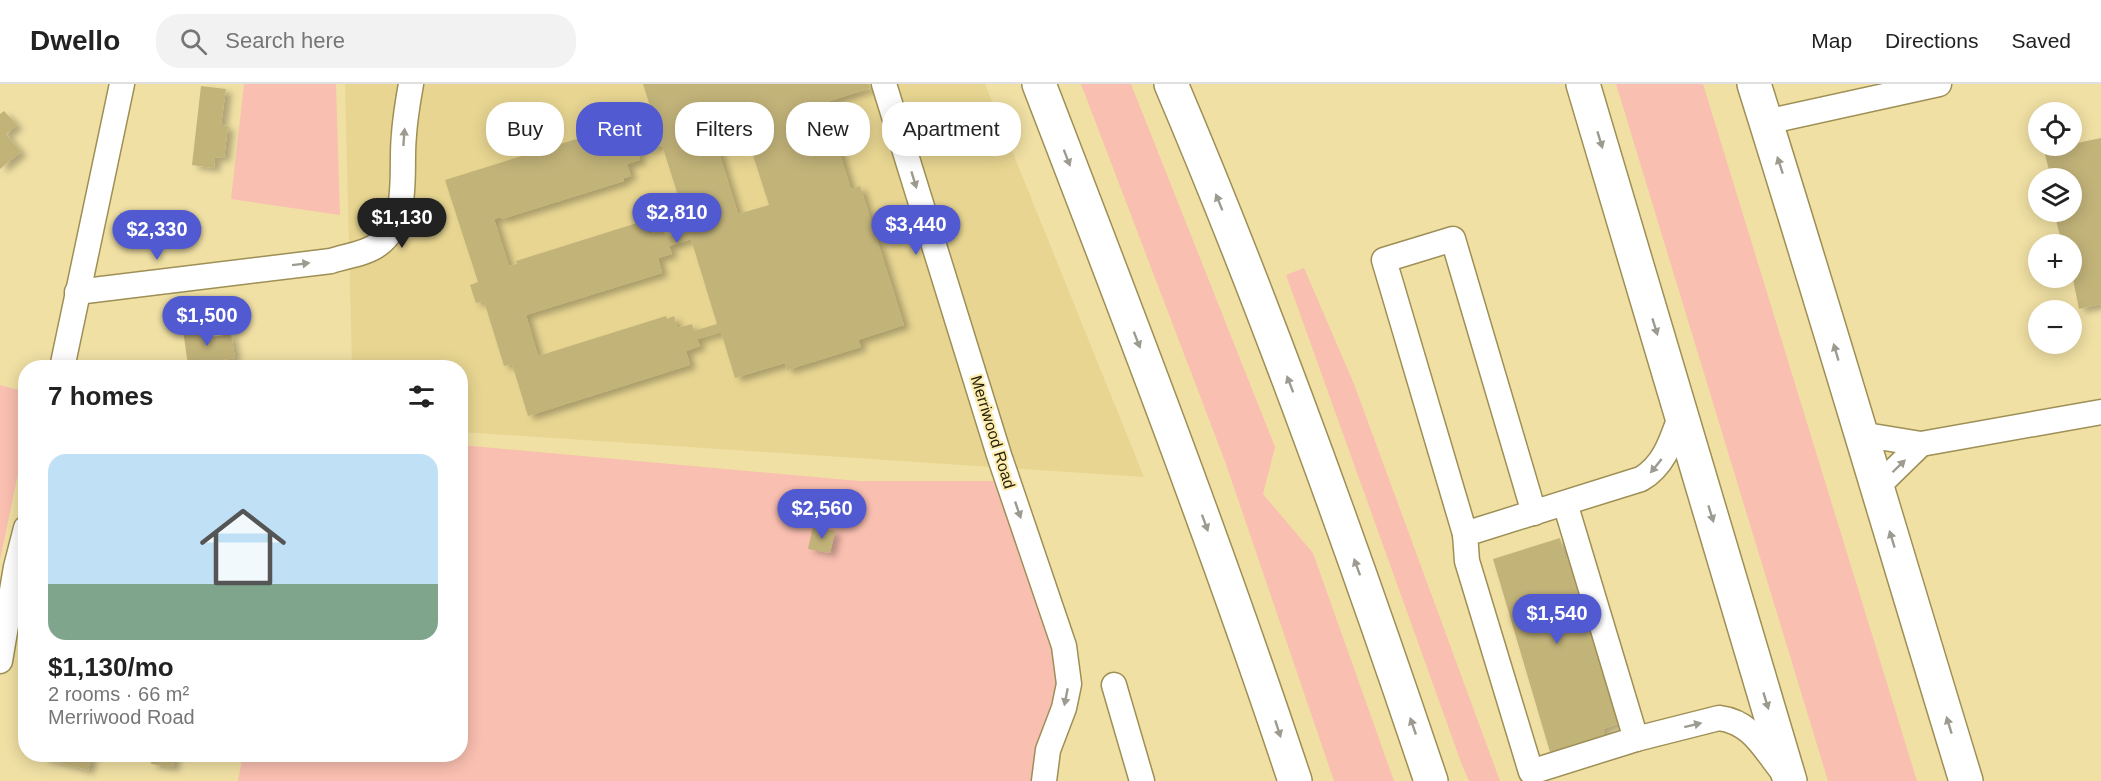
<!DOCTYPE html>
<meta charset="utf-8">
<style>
body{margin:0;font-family:Helvetica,sans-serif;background:#f2f2f2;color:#222;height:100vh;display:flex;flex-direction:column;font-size:22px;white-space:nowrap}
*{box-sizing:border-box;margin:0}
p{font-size:20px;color:#767676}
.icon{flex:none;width:33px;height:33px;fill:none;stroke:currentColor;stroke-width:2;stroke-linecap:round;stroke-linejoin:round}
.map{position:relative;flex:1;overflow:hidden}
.panel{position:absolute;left:18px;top:276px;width:450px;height:402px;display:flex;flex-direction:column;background:#fff;border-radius:24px;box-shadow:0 3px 15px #0003}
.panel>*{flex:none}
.hud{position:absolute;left:486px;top:18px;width:570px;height:54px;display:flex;gap:12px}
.fabs{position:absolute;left:2028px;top:18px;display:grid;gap:12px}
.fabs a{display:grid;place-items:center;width:54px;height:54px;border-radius:50%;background:#fff;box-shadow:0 3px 15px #0003;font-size:30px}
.price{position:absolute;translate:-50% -51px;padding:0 14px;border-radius:21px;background:#525ad1;color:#fff;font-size:20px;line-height:39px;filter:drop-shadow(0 2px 3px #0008)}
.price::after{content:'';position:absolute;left:50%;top:36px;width:18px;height:14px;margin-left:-9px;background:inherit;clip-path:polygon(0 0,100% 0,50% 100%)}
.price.current{background:#222;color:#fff}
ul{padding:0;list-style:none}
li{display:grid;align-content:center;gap:12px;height:318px;padding:0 30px}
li+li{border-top:2px solid #e0e0e0}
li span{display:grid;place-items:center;height:186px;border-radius:18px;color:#555}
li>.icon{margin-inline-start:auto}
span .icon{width:108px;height:108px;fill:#fffc;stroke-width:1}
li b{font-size:26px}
h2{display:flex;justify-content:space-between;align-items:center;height:72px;padding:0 30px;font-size:26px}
.pill{padding:0 21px;border-radius:24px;background:#fff;box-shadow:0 3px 15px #0003;font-size:21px;line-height:54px}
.pill.current{background:#525ad1;color:#fff}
header{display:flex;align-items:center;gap:36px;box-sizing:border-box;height:84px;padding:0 30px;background:#fff;border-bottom:2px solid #e0e0e0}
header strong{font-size:28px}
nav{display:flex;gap:33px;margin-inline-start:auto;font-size:21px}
.search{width:420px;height:54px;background:#f2f2f2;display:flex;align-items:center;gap:15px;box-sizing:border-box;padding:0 21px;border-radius:24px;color:#767676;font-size:22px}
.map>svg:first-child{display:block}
.built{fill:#e7d591}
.green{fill:#f9bfb0}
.building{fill:#c2b379;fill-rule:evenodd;filter:url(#shadow)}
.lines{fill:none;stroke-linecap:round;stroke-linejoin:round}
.minor-casing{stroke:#9e8f56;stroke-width:27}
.highway-casing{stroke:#9e8f56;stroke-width:36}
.minor{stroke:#fff;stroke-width:24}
.highway{stroke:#fff;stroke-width:33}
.oneway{fill:#9d9b90}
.labels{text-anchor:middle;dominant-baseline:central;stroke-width:4.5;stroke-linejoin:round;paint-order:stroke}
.street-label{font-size:16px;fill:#262008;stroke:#fdedb1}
</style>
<header>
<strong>Dwello</strong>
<div class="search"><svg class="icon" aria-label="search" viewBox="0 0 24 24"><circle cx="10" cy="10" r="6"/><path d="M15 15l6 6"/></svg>Search here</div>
<nav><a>Map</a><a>Directions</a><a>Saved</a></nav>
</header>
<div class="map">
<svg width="2101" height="697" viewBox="0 0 2101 697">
<defs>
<filter id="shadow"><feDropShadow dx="6" dy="4" stdDeviation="3" flood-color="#0004"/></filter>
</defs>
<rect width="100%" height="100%" fill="#f0e0a4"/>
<!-- built -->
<path class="built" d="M345,0H985L1144,393L461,348L460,284L352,283Z"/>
<!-- green -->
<g class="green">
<path d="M244,0H336L340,131L231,115Z"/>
<path d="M1081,0H1131L1275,363L1263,410L1313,469L1394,697H1334L1226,380Z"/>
<path d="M1616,0H1703L1917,697H1828Z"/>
<path d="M1304,184L1354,300L1500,697H1469L1462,681L1286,191Z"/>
<path d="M0,301L25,308V356L0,476Z"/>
<path d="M461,361L859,397H1014L1070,585L1049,697H238L243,671L460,670Z"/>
</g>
<!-- building -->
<g class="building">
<path d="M643,0H869L870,4L824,19L851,105L860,102L904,241L858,256L861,263L787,286L785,279L735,294L721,248L697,255L700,262L686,267L690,281L528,332L512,280L504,282L484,217L476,219L470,201L478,198L445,96L615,43L620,58L633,54L635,61L660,53ZM742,37L769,121L738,130L712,46ZM662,61L689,146L666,153L663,146L649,150L646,139L638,141L637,139L516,177L517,180L509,182L494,135L501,133L502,135L624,97V94L631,92L627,80L640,76L638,69ZM691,155L717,240L694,247L692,240L677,244L674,232L667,235L666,232L538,272L526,231L662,189L658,174L672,170L669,162Z"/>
<path d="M201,2L226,5L221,41L228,42L224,74L215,73L214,84L192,81Z"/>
<path d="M4,27L17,41L6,50L21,68L0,85V30Z"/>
<path d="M2101,54V220L2079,225L2072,190V160H2062L2054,128H2072V94H2051L2044,66Z"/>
<path d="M203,243L205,254L231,250L235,274L188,281L183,246Z"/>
<path d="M813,443L835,447L830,469L808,465Z"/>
<path d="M1560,454L1565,474L1572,478V489L1585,532L1588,531L1620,639L1603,645L1604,651L1550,668L1493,475Z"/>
<path d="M43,670H92L88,686L42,674Z"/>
<path d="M153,670H175L173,683L151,680Z"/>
</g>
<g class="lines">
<defs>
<g id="minor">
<path d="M884,0L999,371L1064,562L1069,600L1064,624L1048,666L1044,697"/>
<path d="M1766,38L1939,0"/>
<path d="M77,208L331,177C346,172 366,170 379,160C411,136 400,85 404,51C405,34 408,17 411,0"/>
<path d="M62,284L122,0"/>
<path d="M1860,350L1921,360L2101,328"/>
<path d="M1876,404L1921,360"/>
<path d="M1565,419L1636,655L1531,688L1467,477L1465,450L1641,395C1665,381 1672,355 1681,330"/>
<path d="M1465,450L1384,176L1453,155L1534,429"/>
<path d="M0,577L16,483L26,444"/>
<path d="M1114,601L1142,697"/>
<path d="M1636,655L1719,634C1751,638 1763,663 1782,687"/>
</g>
<g id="highway">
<path d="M1039,0C1128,231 1217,462 1295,697"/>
<path d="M1171,0C1268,228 1352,462 1431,697"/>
<path d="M1583,0L1790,697"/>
<path d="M1754,0C1827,232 1895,465 1966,697"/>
</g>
</defs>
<!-- minor casing -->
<use href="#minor" class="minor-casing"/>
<!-- highway casing -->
<use href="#highway" class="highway-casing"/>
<!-- minor -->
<use href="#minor" class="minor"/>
<!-- highway -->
<use href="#highway" class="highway"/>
</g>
<!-- one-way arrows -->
<defs><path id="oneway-solid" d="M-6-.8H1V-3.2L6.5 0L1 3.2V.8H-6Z" transform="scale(1.5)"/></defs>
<g class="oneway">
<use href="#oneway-solid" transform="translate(404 53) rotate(-86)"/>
<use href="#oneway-solid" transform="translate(1600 56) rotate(73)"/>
<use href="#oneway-solid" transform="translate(1067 74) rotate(69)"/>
<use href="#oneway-solid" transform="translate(1780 81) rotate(-108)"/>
<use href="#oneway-solid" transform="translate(914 96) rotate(73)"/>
<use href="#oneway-solid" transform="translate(1219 118) rotate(-112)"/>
<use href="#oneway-solid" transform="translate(301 180) rotate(-7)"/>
<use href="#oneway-solid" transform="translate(1655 243) rotate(73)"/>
<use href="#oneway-solid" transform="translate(1137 256) rotate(69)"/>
<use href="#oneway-solid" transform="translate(1836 268) rotate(-106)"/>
<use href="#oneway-solid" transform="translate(1290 300) rotate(-111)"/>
<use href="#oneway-solid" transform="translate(1656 382) rotate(129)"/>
<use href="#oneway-solid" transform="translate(1899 382) rotate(-44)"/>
<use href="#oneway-solid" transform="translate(1018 426) rotate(71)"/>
<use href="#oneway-solid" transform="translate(1711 430) rotate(73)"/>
<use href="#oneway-solid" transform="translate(1205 439) rotate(70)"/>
<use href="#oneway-solid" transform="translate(1892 455) rotate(-107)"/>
<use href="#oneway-solid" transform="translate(1357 483) rotate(-110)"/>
<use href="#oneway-solid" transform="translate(1066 613) rotate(101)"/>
<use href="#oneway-solid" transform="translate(1766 617) rotate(73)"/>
<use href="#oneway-solid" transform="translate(1693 641) rotate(-14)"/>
<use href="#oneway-solid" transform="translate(1949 641) rotate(-107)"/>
<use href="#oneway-solid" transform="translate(1413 642) rotate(-109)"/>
<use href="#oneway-solid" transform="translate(1278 645) rotate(72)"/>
</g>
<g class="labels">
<!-- street labels -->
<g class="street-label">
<text transform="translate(993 348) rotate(73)">Merriwood Road</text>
</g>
</g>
</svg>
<div class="fabs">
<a><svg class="icon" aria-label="locate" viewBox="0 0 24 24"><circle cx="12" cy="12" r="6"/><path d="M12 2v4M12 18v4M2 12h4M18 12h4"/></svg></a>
<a><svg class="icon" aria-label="layers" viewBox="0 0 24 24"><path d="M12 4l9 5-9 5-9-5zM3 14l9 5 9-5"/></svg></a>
<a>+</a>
<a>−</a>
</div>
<b class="price" style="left:677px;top:160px">$2,810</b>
<b class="price current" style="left:402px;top:165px">$1,130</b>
<b class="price" style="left:916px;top:172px">$3,440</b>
<b class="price" style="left:157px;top:177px">$2,330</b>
<b class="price" style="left:207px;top:263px">$1,500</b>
<b class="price" style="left:822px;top:456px">$2,560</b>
<b class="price" style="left:1557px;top:561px">$1,540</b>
<div class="hud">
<a class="pill">Buy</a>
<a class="pill current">Rent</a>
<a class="pill">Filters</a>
<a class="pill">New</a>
<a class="pill">Apartment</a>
</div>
<section class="panel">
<h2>7 homes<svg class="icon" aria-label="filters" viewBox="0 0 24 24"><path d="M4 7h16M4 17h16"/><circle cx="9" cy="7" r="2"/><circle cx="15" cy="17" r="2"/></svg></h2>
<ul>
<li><span style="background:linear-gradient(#bfe0f5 70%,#7fa58c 0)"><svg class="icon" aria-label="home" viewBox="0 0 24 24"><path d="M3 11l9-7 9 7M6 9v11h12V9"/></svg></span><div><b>$1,130/mo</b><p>2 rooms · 66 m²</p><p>Merriwood Road</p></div></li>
</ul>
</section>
</div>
